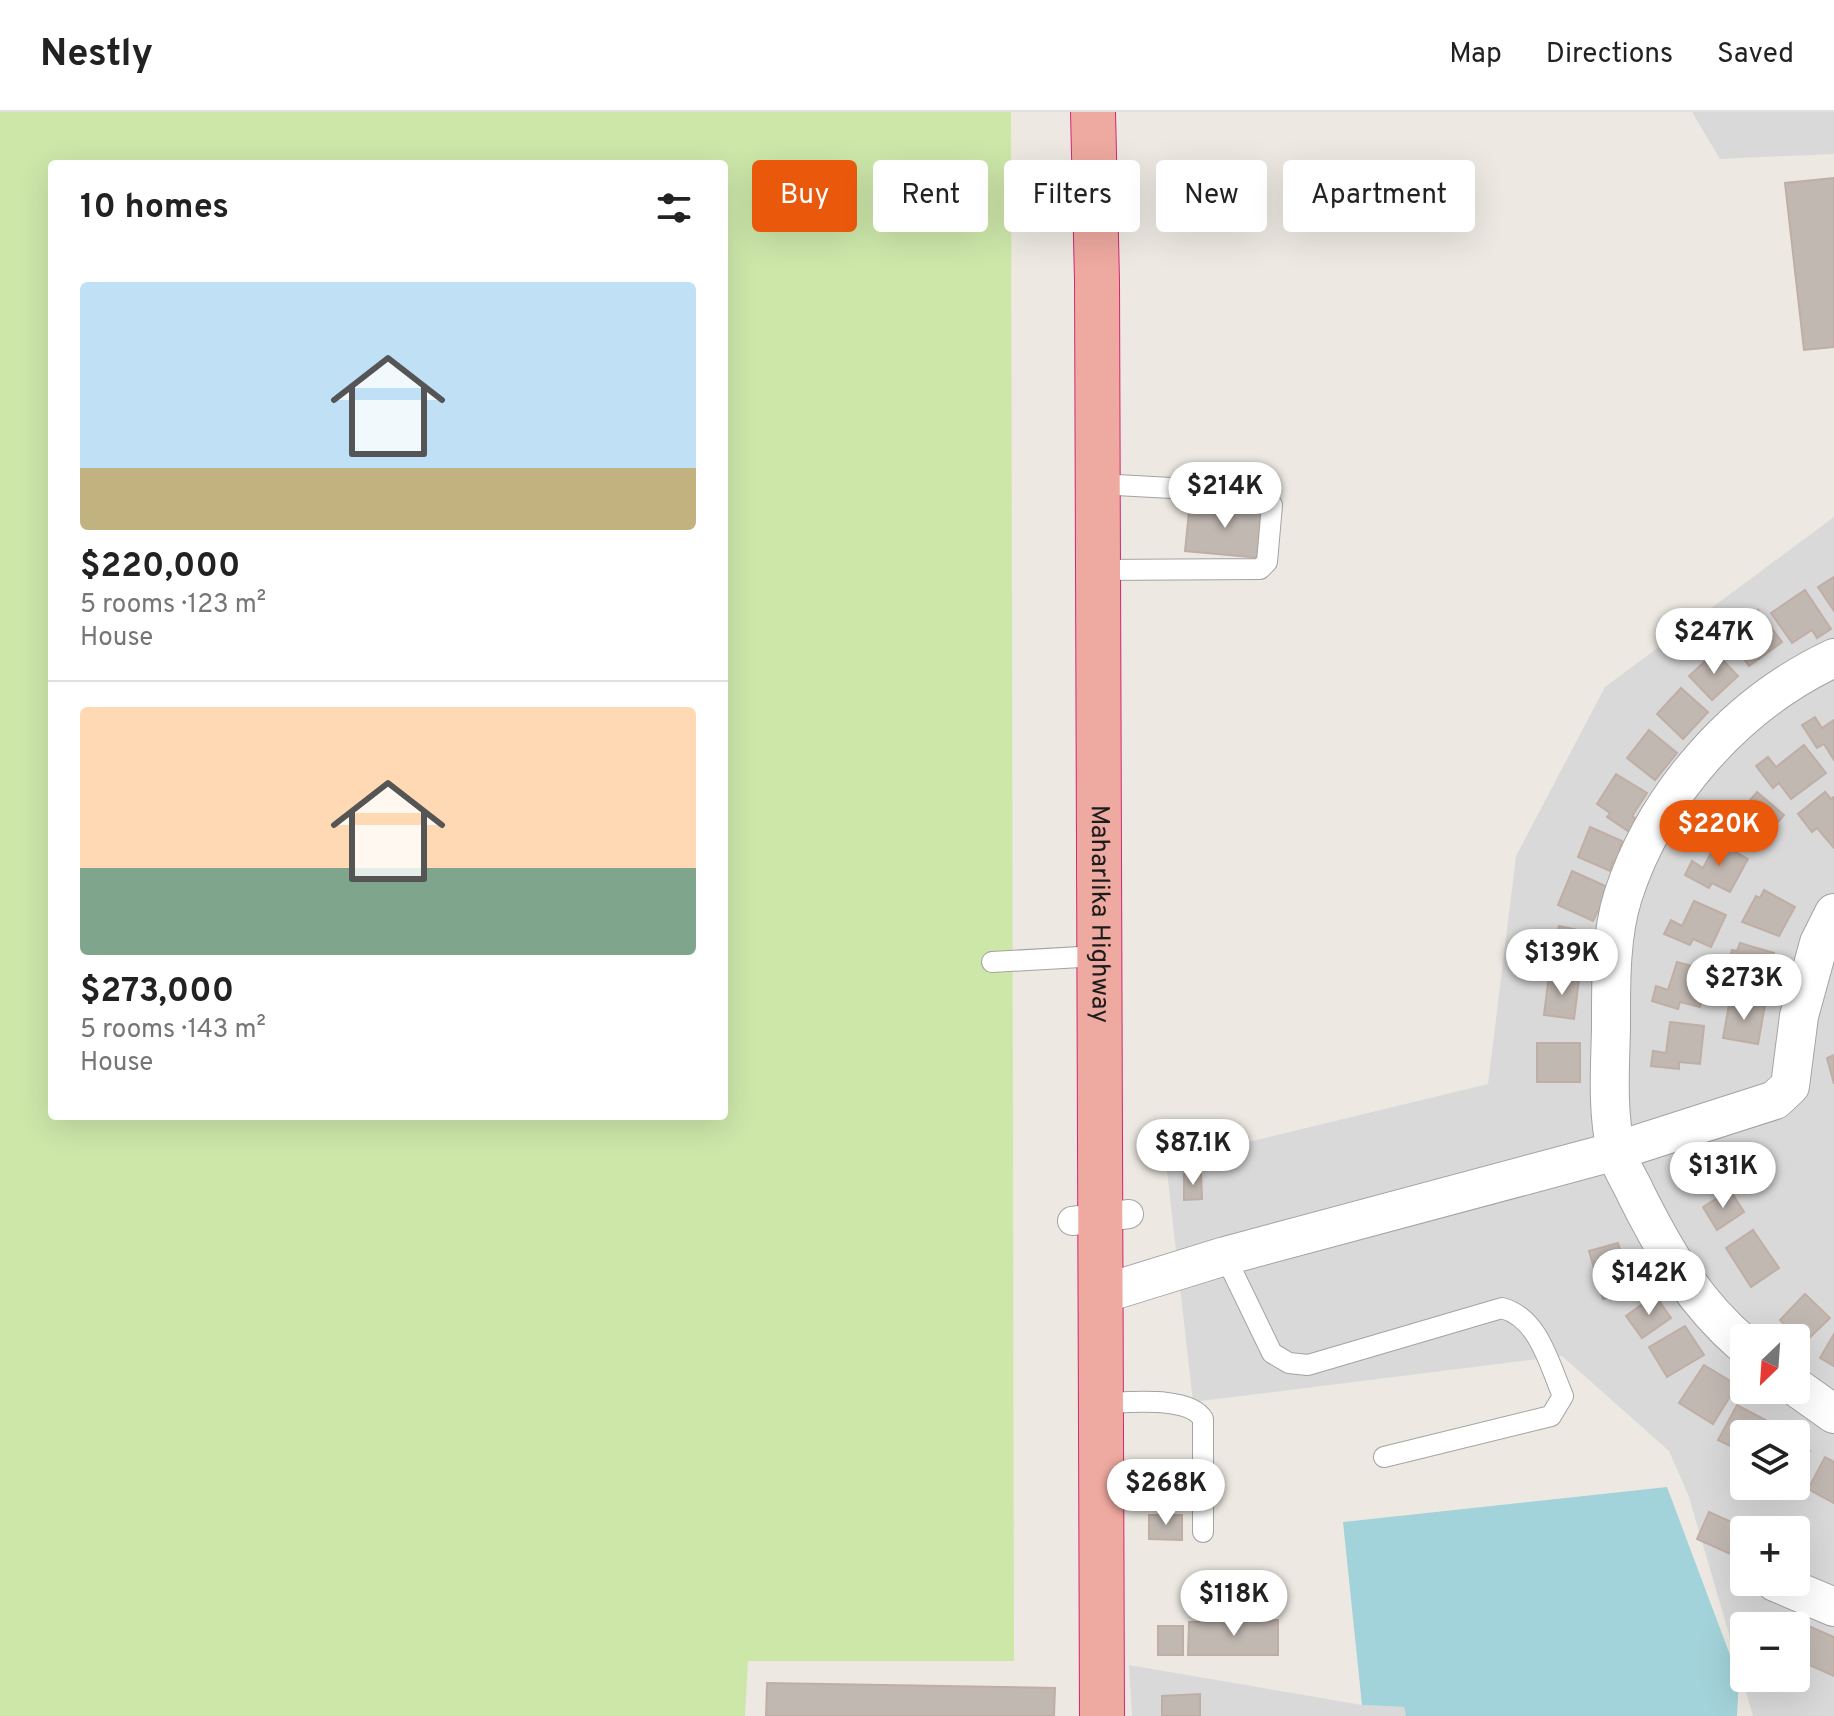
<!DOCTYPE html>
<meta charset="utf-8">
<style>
body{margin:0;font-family:Overpass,sans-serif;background:#f6f6f6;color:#222;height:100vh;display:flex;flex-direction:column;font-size:30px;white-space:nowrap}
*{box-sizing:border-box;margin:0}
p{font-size:26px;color:#767676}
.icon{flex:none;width:44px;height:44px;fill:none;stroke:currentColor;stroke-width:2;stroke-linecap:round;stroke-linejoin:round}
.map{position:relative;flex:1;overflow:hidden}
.drawer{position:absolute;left:48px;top:48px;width:680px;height:960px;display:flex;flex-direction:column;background:#fff;border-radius:8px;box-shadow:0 8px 32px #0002}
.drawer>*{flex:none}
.top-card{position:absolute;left:752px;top:48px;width:760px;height:72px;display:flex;gap:16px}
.needle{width:52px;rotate:205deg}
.fabs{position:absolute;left:1730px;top:1212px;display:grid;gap:16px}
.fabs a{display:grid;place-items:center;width:80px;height:80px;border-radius:8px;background:#fff;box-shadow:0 8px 32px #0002;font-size:40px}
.price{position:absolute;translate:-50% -68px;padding:0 18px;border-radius:28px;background:#fff;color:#222;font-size:26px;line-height:52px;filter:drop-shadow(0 2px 4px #0008)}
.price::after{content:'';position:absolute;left:50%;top:48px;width:24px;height:18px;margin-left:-12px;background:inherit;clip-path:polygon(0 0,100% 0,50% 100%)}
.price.current{background:#ea580c;color:#fff}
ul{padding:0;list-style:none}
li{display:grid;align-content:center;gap:16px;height:424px;padding:0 32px}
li+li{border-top:2px solid #e0e0e0}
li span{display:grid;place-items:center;height:248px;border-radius:8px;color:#555}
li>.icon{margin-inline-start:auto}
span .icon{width:144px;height:144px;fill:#fffc;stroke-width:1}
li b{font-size:34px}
h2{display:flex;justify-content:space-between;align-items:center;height:96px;padding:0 32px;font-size:34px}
.tag{padding:0 28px;border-radius:8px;background:#fff;box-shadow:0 8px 32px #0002;font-size:28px;line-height:72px}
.tag.current{background:#ea580c;color:#fff}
header{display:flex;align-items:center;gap:48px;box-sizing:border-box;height:112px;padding:0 40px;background:#fff;border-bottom:2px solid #e0e0e0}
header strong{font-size:38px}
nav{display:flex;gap:44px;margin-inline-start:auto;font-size:28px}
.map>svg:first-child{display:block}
.residential{fill:#dad9d9;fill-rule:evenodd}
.grass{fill:#cde7a9;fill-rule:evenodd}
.water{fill:#a3d3da}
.building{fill:#c2b8b2;stroke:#bfaea5;stroke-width:2}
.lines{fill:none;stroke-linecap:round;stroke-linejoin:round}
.service-casing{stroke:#a3a3a3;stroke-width:22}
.pedestrian-casing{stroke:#a3a3a3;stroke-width:30}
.minor-casing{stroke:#a3a3a3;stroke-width:40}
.trunk-casing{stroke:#d22973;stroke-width:46}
.service{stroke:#fff;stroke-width:20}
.pedestrian{stroke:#fff;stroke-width:28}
.minor{stroke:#fff;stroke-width:38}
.trunk{stroke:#eea9a0;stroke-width:44}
.labels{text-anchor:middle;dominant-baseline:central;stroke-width:7;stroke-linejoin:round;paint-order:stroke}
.street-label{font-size:26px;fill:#1c1c1c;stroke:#fff}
</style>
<header>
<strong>Nestly</strong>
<nav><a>Map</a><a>Directions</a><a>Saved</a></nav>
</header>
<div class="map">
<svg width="1834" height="1604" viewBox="0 0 1834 1604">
<rect width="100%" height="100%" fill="#ede9e2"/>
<!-- residential -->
<g class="residential">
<path d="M1692,0H1834V42L1720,47Z"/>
<path d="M1834,405V1604H1753L1689,1385L1669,1339L1562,1244L1193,1290L1166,1050L1488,972L1516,744L1605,575ZM1744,1226H1796V1278H1744ZM1744,1322H1796V1374H1744ZM1744,1418H1796V1470H1744ZM1744,1514H1796V1566H1744Z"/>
<path d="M1129,1553L1362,1593L1405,1595L1406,1604H1132Z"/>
</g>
<!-- grass -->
<path class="grass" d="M0,0H1011L1014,1549H748L745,1604H0ZM52,52H724V1004H52Z"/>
<!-- water -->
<path class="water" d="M1667,1375L1739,1567L1737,1604H1406L1404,1595L1362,1593L1343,1410Z"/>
<!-- building -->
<g class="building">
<path d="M1834,66V235L1804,238L1785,71Z"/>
<path d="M1190,390L1264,398L1260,446L1185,439Z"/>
<path d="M1834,465V499L1818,475Z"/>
<path d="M1805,478L1831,517L1817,526L1812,518L1792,531L1771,501Z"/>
<path d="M1758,498L1782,530L1749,554L1726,521Z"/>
<path d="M1715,540L1738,564L1712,588L1689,564Z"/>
<path d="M1681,576L1708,600L1683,627L1657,602Z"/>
<path d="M1815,605L1822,616L1834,608V648L1824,632L1817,636L1802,613Z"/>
<path d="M1649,618L1677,641L1655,668L1627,646Z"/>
<path d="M1804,633L1826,661L1791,687L1779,671L1773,676L1756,654L1768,645L1776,655Z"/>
<path d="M1616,662L1647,681L1632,704L1642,710L1634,723L1607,705L1610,701L1597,692Z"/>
<path d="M1757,680L1784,703L1757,734L1742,720L1737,726L1716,708L1726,696L1736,705Z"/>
<path d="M1825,680L1831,687L1834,685V736L1817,716L1812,720L1798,702Z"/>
<path d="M1590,715L1622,729L1620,736L1627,740L1621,754L1613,750L1610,759L1578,745Z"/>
<path d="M1717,730L1748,747L1730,780L1712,771L1709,776L1685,763L1692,749L1703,756Z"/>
<path d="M1572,759L1608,775L1605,802L1598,799L1593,809L1558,793Z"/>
<path d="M1764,778L1795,795L1779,824L1742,810L1756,784L1760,786Z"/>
<path d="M1694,789L1726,803L1711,835L1693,827L1690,833L1664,822L1671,808L1682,814Z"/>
<path d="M1559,814L1592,821L1590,829L1597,831L1594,846L1587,845L1585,854L1553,847Z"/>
<path d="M1740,831L1774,841L1763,874L1724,866L1732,838L1737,839Z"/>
<path d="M1677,850L1710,859L1700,895L1680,890L1678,897L1652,889L1656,874L1668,878Z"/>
<path d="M1549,863L1579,867L1574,907L1544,903Z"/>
<path d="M1730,887L1765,893L1758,932L1723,926Z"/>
<path d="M1670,910L1704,914L1700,952L1679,950V957L1651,954L1653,939L1666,941Z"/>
<rect x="1537" y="931" width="43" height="39"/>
<path d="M1834,943V972L1827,946Z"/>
<path d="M1201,1061L1202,1087L1184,1088V1062Z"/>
<path d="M1730,1078L1744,1100L1717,1118L1703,1095Z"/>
<path d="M1753,1118L1779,1156L1751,1175L1726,1136Z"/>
<path d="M1618,1131L1632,1179L1603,1187L1589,1139Z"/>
<path d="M1805,1182L1830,1206L1803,1232L1780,1208Z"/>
<path d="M1655,1183L1671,1206L1642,1226L1626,1204Z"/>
<path d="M1685,1214L1704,1243L1667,1265L1649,1235Z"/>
<path d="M1834,1222V1254L1820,1246Z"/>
<path d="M1704,1253L1737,1273L1713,1312L1679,1291Z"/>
<path d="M1737,1293L1771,1311L1766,1322H1744V1341L1718,1328Z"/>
<path d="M1796,1330L1810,1339L1796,1360Z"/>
<path d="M1825,1345L1834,1350V1391L1808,1377Z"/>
<path d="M1709,1400L1747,1417L1735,1444L1697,1427Z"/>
<path d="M1149,1403H1182V1428L1149,1427Z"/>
<path d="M1781,1502L1834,1525V1564L1796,1547V1514H1776Z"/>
<path d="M1278,1508V1543H1188L1189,1510Z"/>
<rect x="1158" y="1514" width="25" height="29"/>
<path d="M767,1571L1055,1576L1054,1604H766Z"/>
<path d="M1200,1582V1604H1162V1584Z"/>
</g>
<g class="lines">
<defs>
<g id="service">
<path d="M1098,372L1263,381L1272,393L1267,450L1260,457L1098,458"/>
<path d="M992,850L1098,844"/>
<path d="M1225,1144L1272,1241L1289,1251L1308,1253L1502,1196C1539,1206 1549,1252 1563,1284L1551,1304L1384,1345"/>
<path d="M1100,1291C1126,1291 1189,1283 1203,1307V1420"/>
</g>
<path id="pedestrian" d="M1072,1109L1129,1102"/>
<g id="minor">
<path d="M1099,1183L1225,1144L1616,1039L1775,988L1790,974L1799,904L1819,831L1834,801"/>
<path d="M1744,1233C1694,1190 1665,1140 1636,1082C1630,1068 1619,1053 1616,1038C1607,1000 1610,956 1611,917C1611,874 1610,825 1623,784C1656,682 1736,592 1834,546"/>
<path d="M1796,1275L1834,1302"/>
<path d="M1775,1470L1834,1495"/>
</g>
<g id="trunk">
<path id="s1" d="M1093,0L1097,168L1102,1604"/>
</g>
</defs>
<!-- service casing -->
<use href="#service" class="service-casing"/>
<!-- pedestrian casing -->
<use href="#pedestrian" class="pedestrian-casing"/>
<!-- minor casing -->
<use href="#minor" class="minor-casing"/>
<!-- trunk casing -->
<use href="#trunk" class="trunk-casing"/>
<!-- service -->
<use href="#service" class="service"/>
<!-- pedestrian -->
<use href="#pedestrian" class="pedestrian"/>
<!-- minor -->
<use href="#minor" class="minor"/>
<!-- trunk -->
<use href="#trunk" class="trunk"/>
</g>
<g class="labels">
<!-- street labels -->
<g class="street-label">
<text stroke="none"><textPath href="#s1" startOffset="802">Maharlika Highway</textPath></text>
</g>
</g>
</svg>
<div class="fabs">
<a><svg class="needle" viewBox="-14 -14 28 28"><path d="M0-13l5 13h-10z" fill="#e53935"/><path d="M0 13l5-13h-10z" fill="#767676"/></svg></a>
<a><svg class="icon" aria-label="layers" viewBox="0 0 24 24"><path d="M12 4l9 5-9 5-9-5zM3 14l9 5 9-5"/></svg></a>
<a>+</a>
<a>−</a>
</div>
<b class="price" style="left:1225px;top:418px">$214K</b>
<b class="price" style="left:1714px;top:564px">$247K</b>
<b class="price current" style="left:1719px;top:756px">$220K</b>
<b class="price" style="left:1562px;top:885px">$139K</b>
<b class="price" style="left:1744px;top:910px">$273K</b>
<b class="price" style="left:1193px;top:1075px">$87.1K</b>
<b class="price" style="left:1723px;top:1098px">$131K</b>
<b class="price" style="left:1649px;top:1205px">$142K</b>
<b class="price" style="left:1166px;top:1415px">$268K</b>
<b class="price" style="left:1234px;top:1526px">$118K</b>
<div class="top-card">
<a class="tag current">Buy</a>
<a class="tag">Rent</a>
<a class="tag">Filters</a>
<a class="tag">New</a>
<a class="tag">Apartment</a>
</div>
<section class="drawer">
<h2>10 homes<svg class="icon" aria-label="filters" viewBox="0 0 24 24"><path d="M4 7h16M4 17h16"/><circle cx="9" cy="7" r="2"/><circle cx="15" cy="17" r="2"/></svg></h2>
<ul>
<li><span style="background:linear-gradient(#bfe0f5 75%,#c2b280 0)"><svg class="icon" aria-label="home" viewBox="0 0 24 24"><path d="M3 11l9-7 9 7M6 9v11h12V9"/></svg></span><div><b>$220,000</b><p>5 rooms · 123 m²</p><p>House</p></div></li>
<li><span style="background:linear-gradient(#ffd9b3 65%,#7fa58c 0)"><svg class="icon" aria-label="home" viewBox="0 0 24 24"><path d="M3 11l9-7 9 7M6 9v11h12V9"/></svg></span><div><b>$273,000</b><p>5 rooms · 143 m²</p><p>House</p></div></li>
</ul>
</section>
</div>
